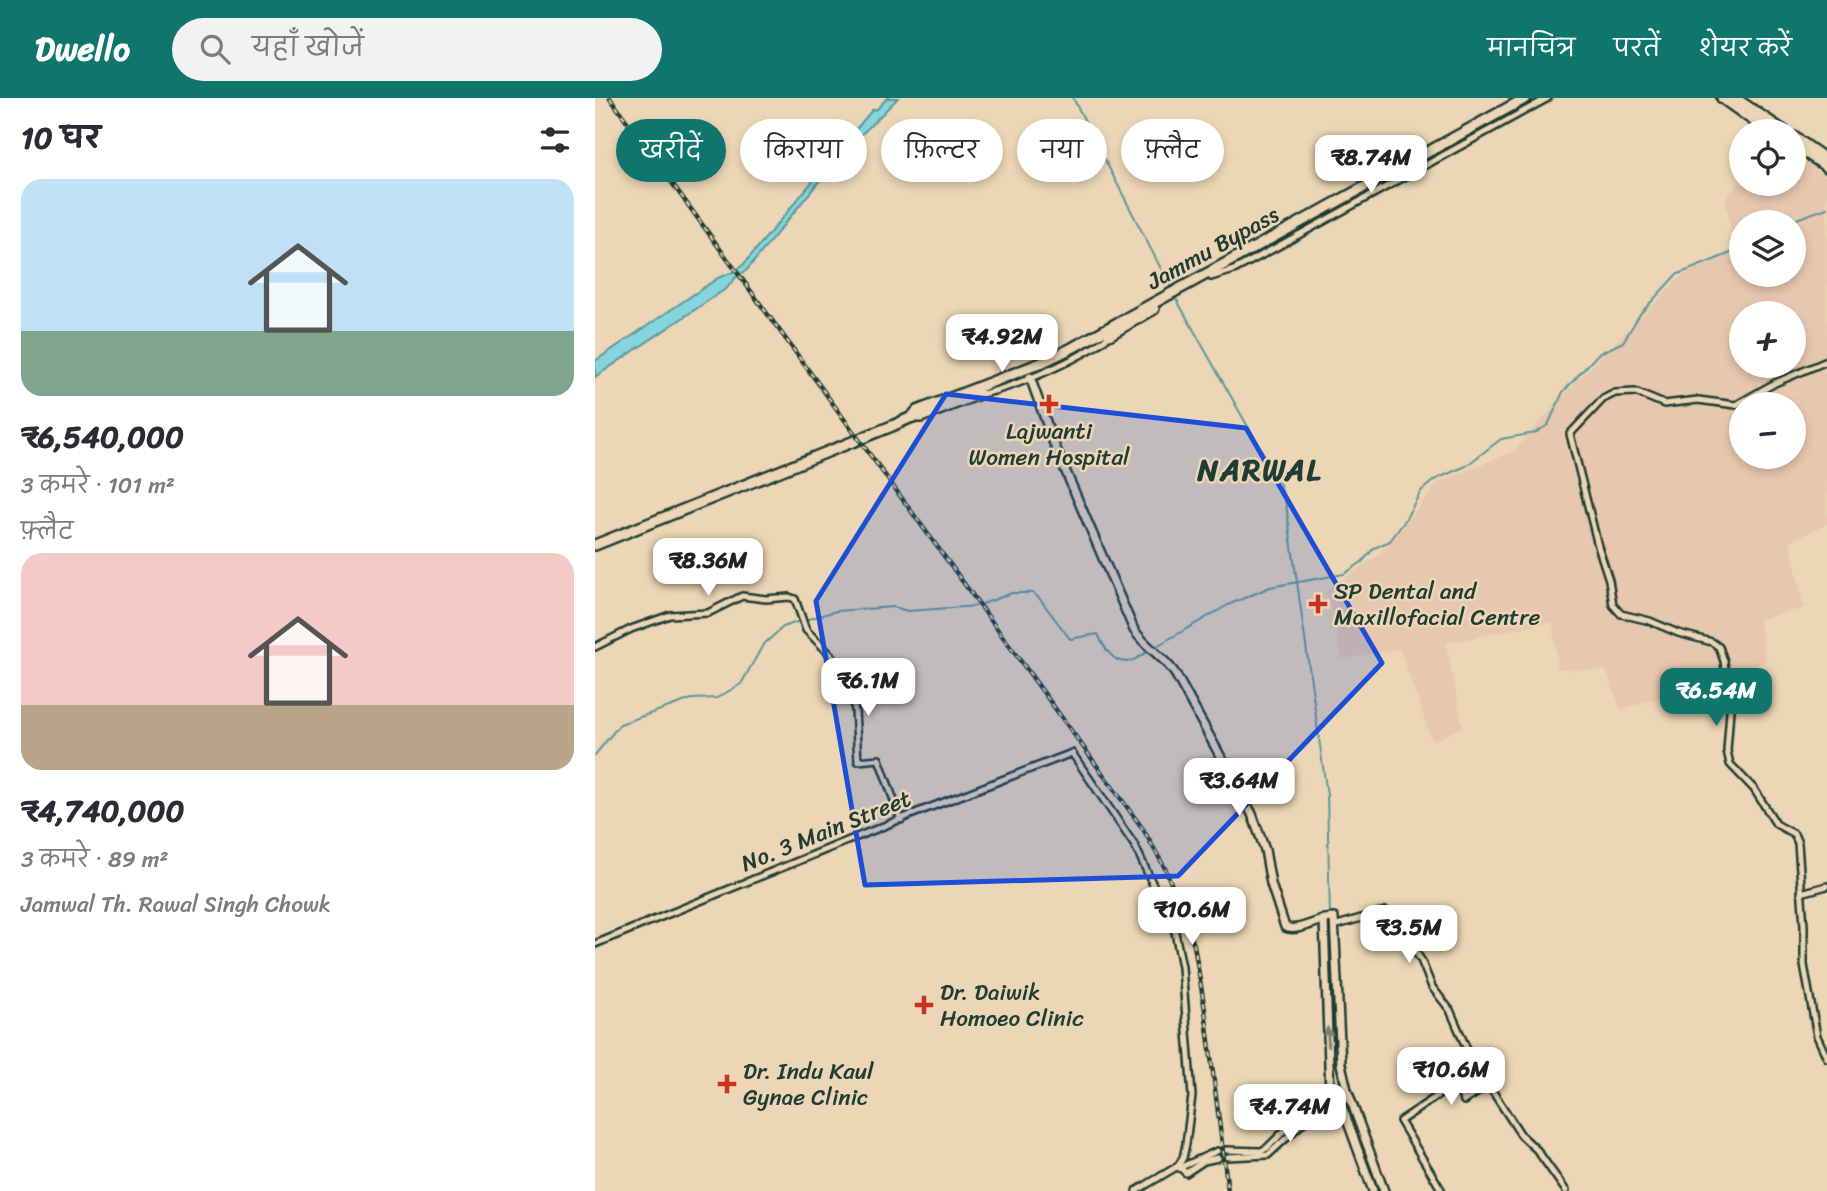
<!DOCTYPE html>
<html lang="hi">
<meta charset="utf-8">
<style>
body{margin:0;font-family:Sriracha,"Playpen Sans Deva",sans-serif;background:#f2f2f3;color:#2b2b33;height:100vh;display:flex;flex-direction:column;font-size:26px;white-space:nowrap}
*{box-sizing:border-box;margin:0}
p{font-size:23px;color:#7c7c81}
.icon{flex:none;width:38px;height:38px;fill:none;stroke:currentColor;stroke-width:2;stroke-linecap:round;stroke-linejoin:round}
.map{position:relative;flex:1;overflow:hidden}
.side{display:flex;flex-direction:column;background:#fff;width:595px}
.side>*{flex:none}
.top-card{position:absolute;left:21px;top:21px;width:665px;height:63px;display:flex;gap:14px}
.buttons{position:absolute;left:1134px;top:21px;display:grid;gap:14px}
.buttons a{display:grid;place-items:center;width:77px;height:77px;border-radius:50%;background:#fff;box-shadow:0 4px 10px #0003;font-size:35px}
.price{position:absolute;translate:-50% -60px;padding:0 16px;border-radius:14px;background:#fff;color:#222;font-size:23px;line-height:46px;filter:drop-shadow(0 2px 4px #0008)}
.price::after{content:'';position:absolute;left:50%;top:42px;width:21px;height:16px;margin-left:-10px;background:inherit;clip-path:polygon(0 0,100% 0,50% 100%)}
.price.current{background:#0f766e;color:#fff}
ul{padding:0;list-style:none}
li{display:grid;align-content:center;gap:14px;height:371px;padding:0 21px}
li span{display:grid;place-items:center;height:217px;border-radius:21px;color:#555}
li>.icon{margin-inline-start:auto}
span .icon{width:126px;height:126px;fill:#fffc;stroke-width:1}
li b{font-size:30px}
h2{display:flex;justify-content:space-between;align-items:center;height:84px;padding:0 21px;font-size:30px}
.tag{padding:0 24px;border-radius:32px;background:#fff;box-shadow:0 4px 10px #0003;font-size:24px;line-height:63px}
.tag.current{background:#0f766e;color:#fff}
header{display:flex;align-items:center;gap:42px;box-sizing:border-box;height:98px;padding:0 35px;background:#0f766e;color:#fff}
header strong{font-size:33px}
nav{display:flex;gap:38px;margin-inline-start:auto;font-size:24px}
.search{width:490px;height:63px;background:#f2f2f3;display:flex;align-items:center;gap:18px;box-sizing:border-box;padding:0 24px;border-radius:38px;color:#7c7c81;font-size:26px}
main{display:flex;flex:1;min-height:0}
.map>svg:first-child{display:block}
.built{fill:#e8c7af;fill-rule:evenodd}
.water{fill:#84d5dc;stroke:#5c9899;stroke-width:2}
.lines{fill:none;stroke-linecap:round;stroke-linejoin:round}
.stream{stroke:#5c9899;stroke-width:2}
.minor-casing{stroke:#1f3d34;stroke-width:10}
.major-casing{stroke:#1f3d34;stroke-width:12}
.highway-casing{stroke:#1f3d34;stroke-width:14}
.minor{stroke:#ecd6b5;stroke-width:5}
.major{stroke:#ecd6b5;stroke-width:7}
.highway{stroke:#ecd6b5;stroke-width:9}
.rail-casing{stroke:#1f3d34;stroke-width:4.5}
.rail{stroke:#ecd6b5;stroke-width:2;stroke-dasharray:5;stroke-linecap:butt}
.oneway{fill:#7b826e}
.marked{fill:#1d4ed8;fill-opacity:0.2;stroke:#1d4ed8;stroke-width:5;stroke-linejoin:round}
.poi-dot{fill:#c8321e;stroke:#ecd6b5;stroke-width:2.5}
.labels{text-anchor:middle;dominant-baseline:central;stroke-width:5;stroke-linejoin:round;paint-order:stroke}
.street-label{font-size:23px;fill:#1f3d34;stroke:#ecd6b5}
.poi-label{font-size:23px;fill:#1f3d34;stroke:#ecd6b5;text-anchor:start}
.district-label{font-size:30px;font-weight:bold;letter-spacing:2px;fill:#1f3d34;stroke:#ecd6b5}
</style>
<header>
<strong>Dwello</strong>
<div class="search"><svg class="icon" aria-label="search" viewBox="0 0 24 24"><circle cx="10" cy="10" r="6"/><path d="M15 15l6 6"/></svg>यहाँ खोजें</div>
<nav><a>मानचित्र</a><a>परतें</a><a>शेयर करें</a></nav>
</header>
<main>
<section class="side">
<h2>10 घर<svg class="icon" aria-label="filters" viewBox="0 0 24 24"><path d="M4 7h16M4 17h16"/><circle cx="9" cy="7" r="2"/><circle cx="15" cy="17" r="2"/></svg></h2>
<ul>
<li><span style="background:linear-gradient(#bfe0f5 70%,#7fa58c 0)"><svg class="icon" aria-label="home" viewBox="0 0 24 24"><path d="M3 11l9-7 9 7M6 9v11h12V9"/></svg></span><div><b>₹6,540,000</b><p>3 कमरे · 101 m²</p><p>फ़्लैट</p></div></li>
<li><span style="background:linear-gradient(#f6c9c9 70%,#b9a48a 0)"><svg class="icon" aria-label="home" viewBox="0 0 24 24"><path d="M3 11l9-7 9 7M6 9v11h12V9"/></svg></span><div><b>₹4,740,000</b><p>3 कमरे · 89 m²</p><p>Jamwal Th. Rawal Singh Chowk</p></div></li>
</ul>
</section>
<div class="map">
<svg width="1232" height="1093" viewBox="0 0 1232 1093">
<rect width="100%" height="100%" fill="#ecd6b5"/>
<filter id="ink" filterUnits="userSpaceOnUse"><feTurbulence type="fractalNoise" baseFrequency=".0143" numOctaves="2"/><feDisplacementMap in="SourceGraphic" scale="14" xChannelSelector="R" yChannelSelector="G"/><feConvolveMatrix kernelMatrix="1 2 1 2 8 2 1 2 1" color-interpolation-filters="sRGB"/></filter>
<g filter="url(#ink)">
<!-- built -->
<path class="built" d="M1199,57L1232,79V426L1195,444L1209,510L1164,521L1171,563L1026,612L1011,572L963,571L957,524L851,545L868,629L837,643L805,551L747,561L732,492L785,456L843,385L919,353L980,285L1087,178L1139,150L1130,101L1146,83V86H1199ZM1146,124H1199V177H1146ZM1146,215H1199V268H1146ZM1146,306H1199V359H1146Z"/>
<!-- water -->
<path class="water" d="M292,0H303L243,60L152,172L142,178L132,190L0,279V263L123,180L138,174L148,167L277,12L282,11Z"/>
<g class="lines">
<!-- stream -->
<g class="stream">
<path d="M478,0L577,192"/>
<path d="M1193,124L1232,110"/>
<path d="M579,197L684,384L691,406L732,697L735,818"/>
<path d="M210,522L241,513L299,509L312,513L382,508L417,495H438L445,501L475,541L503,536C508,548 519,568 535,563C542,562 549,555 555,552"/>
<path d="M560,549L633,507L675,489L749,476L767,464L779,450L795,443L809,424L826,393L839,382L871,368L906,341L940,335L953,327L968,294L1003,256L1028,244L1045,216L1081,177L1146,151"/>
<path d="M0,657L25,626L97,601L122,600L146,586L168,547L188,529L205,523"/>
<path d="M735,824L741,966L746,992"/>
<path d="M751,1004L785,1093"/>
</g>
<defs>
<g id="minor">
<path d="M616,179L639,172L667,157L953,0"/>
<path d="M1232,263L1180,285L1141,307L1103,302L1069,306L1040,294L1020,295L1008,301L975,336L1003,448L1014,482L1018,507L1026,516L1055,523L1083,535L1117,544L1124,549L1129,563L1135,612L1132,653L1135,666L1159,691L1181,726L1199,736L1203,745L1209,828V867L1222,938L1232,960"/>
<path d="M384,296C408,295 500,255 514,237"/>
<path d="M0,549L36,531L75,517L113,515L147,498L171,501L194,499L200,501L211,532L237,558L254,590L260,612L263,663L284,661L306,722"/>
<path d="M1206,795L1232,788"/>
<path d="M739,828L790,813L795,815L826,862L837,889L855,912L874,956L896,991L926,1037L942,1052L971,1093"/>
<path d="M0,846L323,714L477,655L540,748L580,834L587,869L597,998L591,1046L588,1060L583,1068L541,1093"/>
<path d="M631,1052L666,1053L672,1050L704,1018L725,1009L752,992"/>
<path d="M633,1059L673,1057L713,1020L730,1013L755,998"/>
<path d="M583,1068L591,1075L609,1063L623,1060"/>
<path d="M584,1070L622,1053"/>
<path d="M847,1093L805,1023L857,988L861,989L869,1003L893,988"/>
</g>
<g id="major">
<path d="M435,279L459,346L539,532C551,550 570,559 581,577L657,716L670,752L676,786L690,829C704,835 723,820 739,820L746,966L752,992L789,1093"/>
<path d="M729,821L735,996L747,1008L778,1093"/>
</g>
<g id="highway">
<path d="M1127,0L1173,33"/>
<path d="M1140,0L1189,33"/>
<path d="M1199,39L1232,62"/>
<path d="M1199,47L1232,69"/>
<path d="M514,237L559,211"/>
<path d="M317,319H326L384,296"/>
<path d="M0,447L297,328L317,319L322,313L446,265L477,250L931,0"/>
</g>
</defs>
<!-- minor casing -->
<use href="#minor" class="minor-casing"/>
<!-- major casing -->
<use href="#major" class="major-casing"/>
<!-- highway casing -->
<use href="#highway" class="highway-casing"/>
<!-- minor -->
<use href="#minor" class="minor"/>
<!-- major -->
<use href="#major" class="major"/>
<!-- highway -->
<use href="#highway" class="highway"/>
<defs>
<path id="rail" d="M15,0L548,731L571,772L599,847L610,912L633,1093"/>
</defs>
<!-- rail casing -->
<use href="#rail" class="rail-casing"/>
<!-- rail -->
<use href="#rail" class="rail"/>
</g>
<!-- one-way arrows -->
<defs><path id="oneway-solid" d="M-6-.8H1V-3.2L6.5 0L1 3.2V.8H-6Z" transform="scale(1.75)"/></defs>
<use class="oneway" href="#oneway-solid" transform="translate(733 939) rotate(-93)"/>
</g>
<!-- marked area -->
<path class="marked" d="M351,296L651,330L787,565L583,778L270,787L221,503Z"/>
<!-- markers -->
<g class="poi-dot">
<path d="M450.5 295.5h7v7h7v7h-7v7h-7v-7h-7v-7h7z"/>
<path d="M719.5 495.5h7v7h7v7h-7v7h-7v-7h-7v-7h7z"/>
<path d="M325.5 896.5h7v7h7v7h-7v7h-7v-7h-7v-7h7z"/>
<path d="M128.5 975.5h7v7h7v7h-7v7h-7v-7h-7v-7h7z"/>
</g>
<g class="labels">
<!-- street labels -->
<g class="street-label">
<text transform="translate(618 150) rotate(-29)">Jammu Bypass</text>
<text transform="translate(231 733) rotate(-22)">No. 3 Main Street</text>
</g>
<!-- poi labels -->
<g class="poi-label">
<text x="454" y="333" text-anchor="middle">Lajwanti<tspan x="454" dy="26">Women Hospital</tspan></text>
<text x="739" y="493">SP Dental and<tspan x="739" dy="26">Maxillofacial Centre</tspan></text>
<text x="345" y="894">Dr. Daiwik<tspan x="345" dy="26">Homoeo Clinic</tspan></text>
<text x="148" y="973">Dr. Indu Kaul<tspan x="148" dy="26">Gynae Clinic</tspan></text>
</g>
<!-- district labels -->
<g class="district-label">
<text x="665" y="372">NARWAL</text>
</g>
</g>
</svg>
<div class="buttons">
<a><svg class="icon" aria-label="locate" viewBox="0 0 24 24"><circle cx="12" cy="12" r="6"/><path d="M12 2v4M12 18v4M2 12h4M18 12h4"/></svg></a>
<a><svg class="icon" aria-label="layers" viewBox="0 0 24 24"><path d="M12 4l9 5-9 5-9-5zM3 14l9 5 9-5"/></svg></a>
<a>+</a>
<a>−</a>
</div>
<b class="price" style="left:776px;top:97px">₹8.74M</b>
<b class="price" style="left:407px;top:276px">₹4.92M</b>
<b class="price" style="left:113px;top:500px">₹8.36M</b>
<b class="price" style="left:273px;top:620px">₹6.1M</b>
<b class="price current" style="left:1121px;top:630px">₹6.54M</b>
<b class="price" style="left:644px;top:720px">₹3.64M</b>
<b class="price" style="left:597px;top:849px">₹10.6M</b>
<b class="price" style="left:814px;top:867px">₹3.5M</b>
<b class="price" style="left:856px;top:1009px">₹10.6M</b>
<b class="price" style="left:695px;top:1046px">₹4.74M</b>
<div class="top-card">
<a class="tag current">खरीदें</a>
<a class="tag">किराया</a>
<a class="tag">फ़िल्टर</a>
<a class="tag">नया</a>
<a class="tag">फ़्लैट</a>
</div>
</div>
</main>
